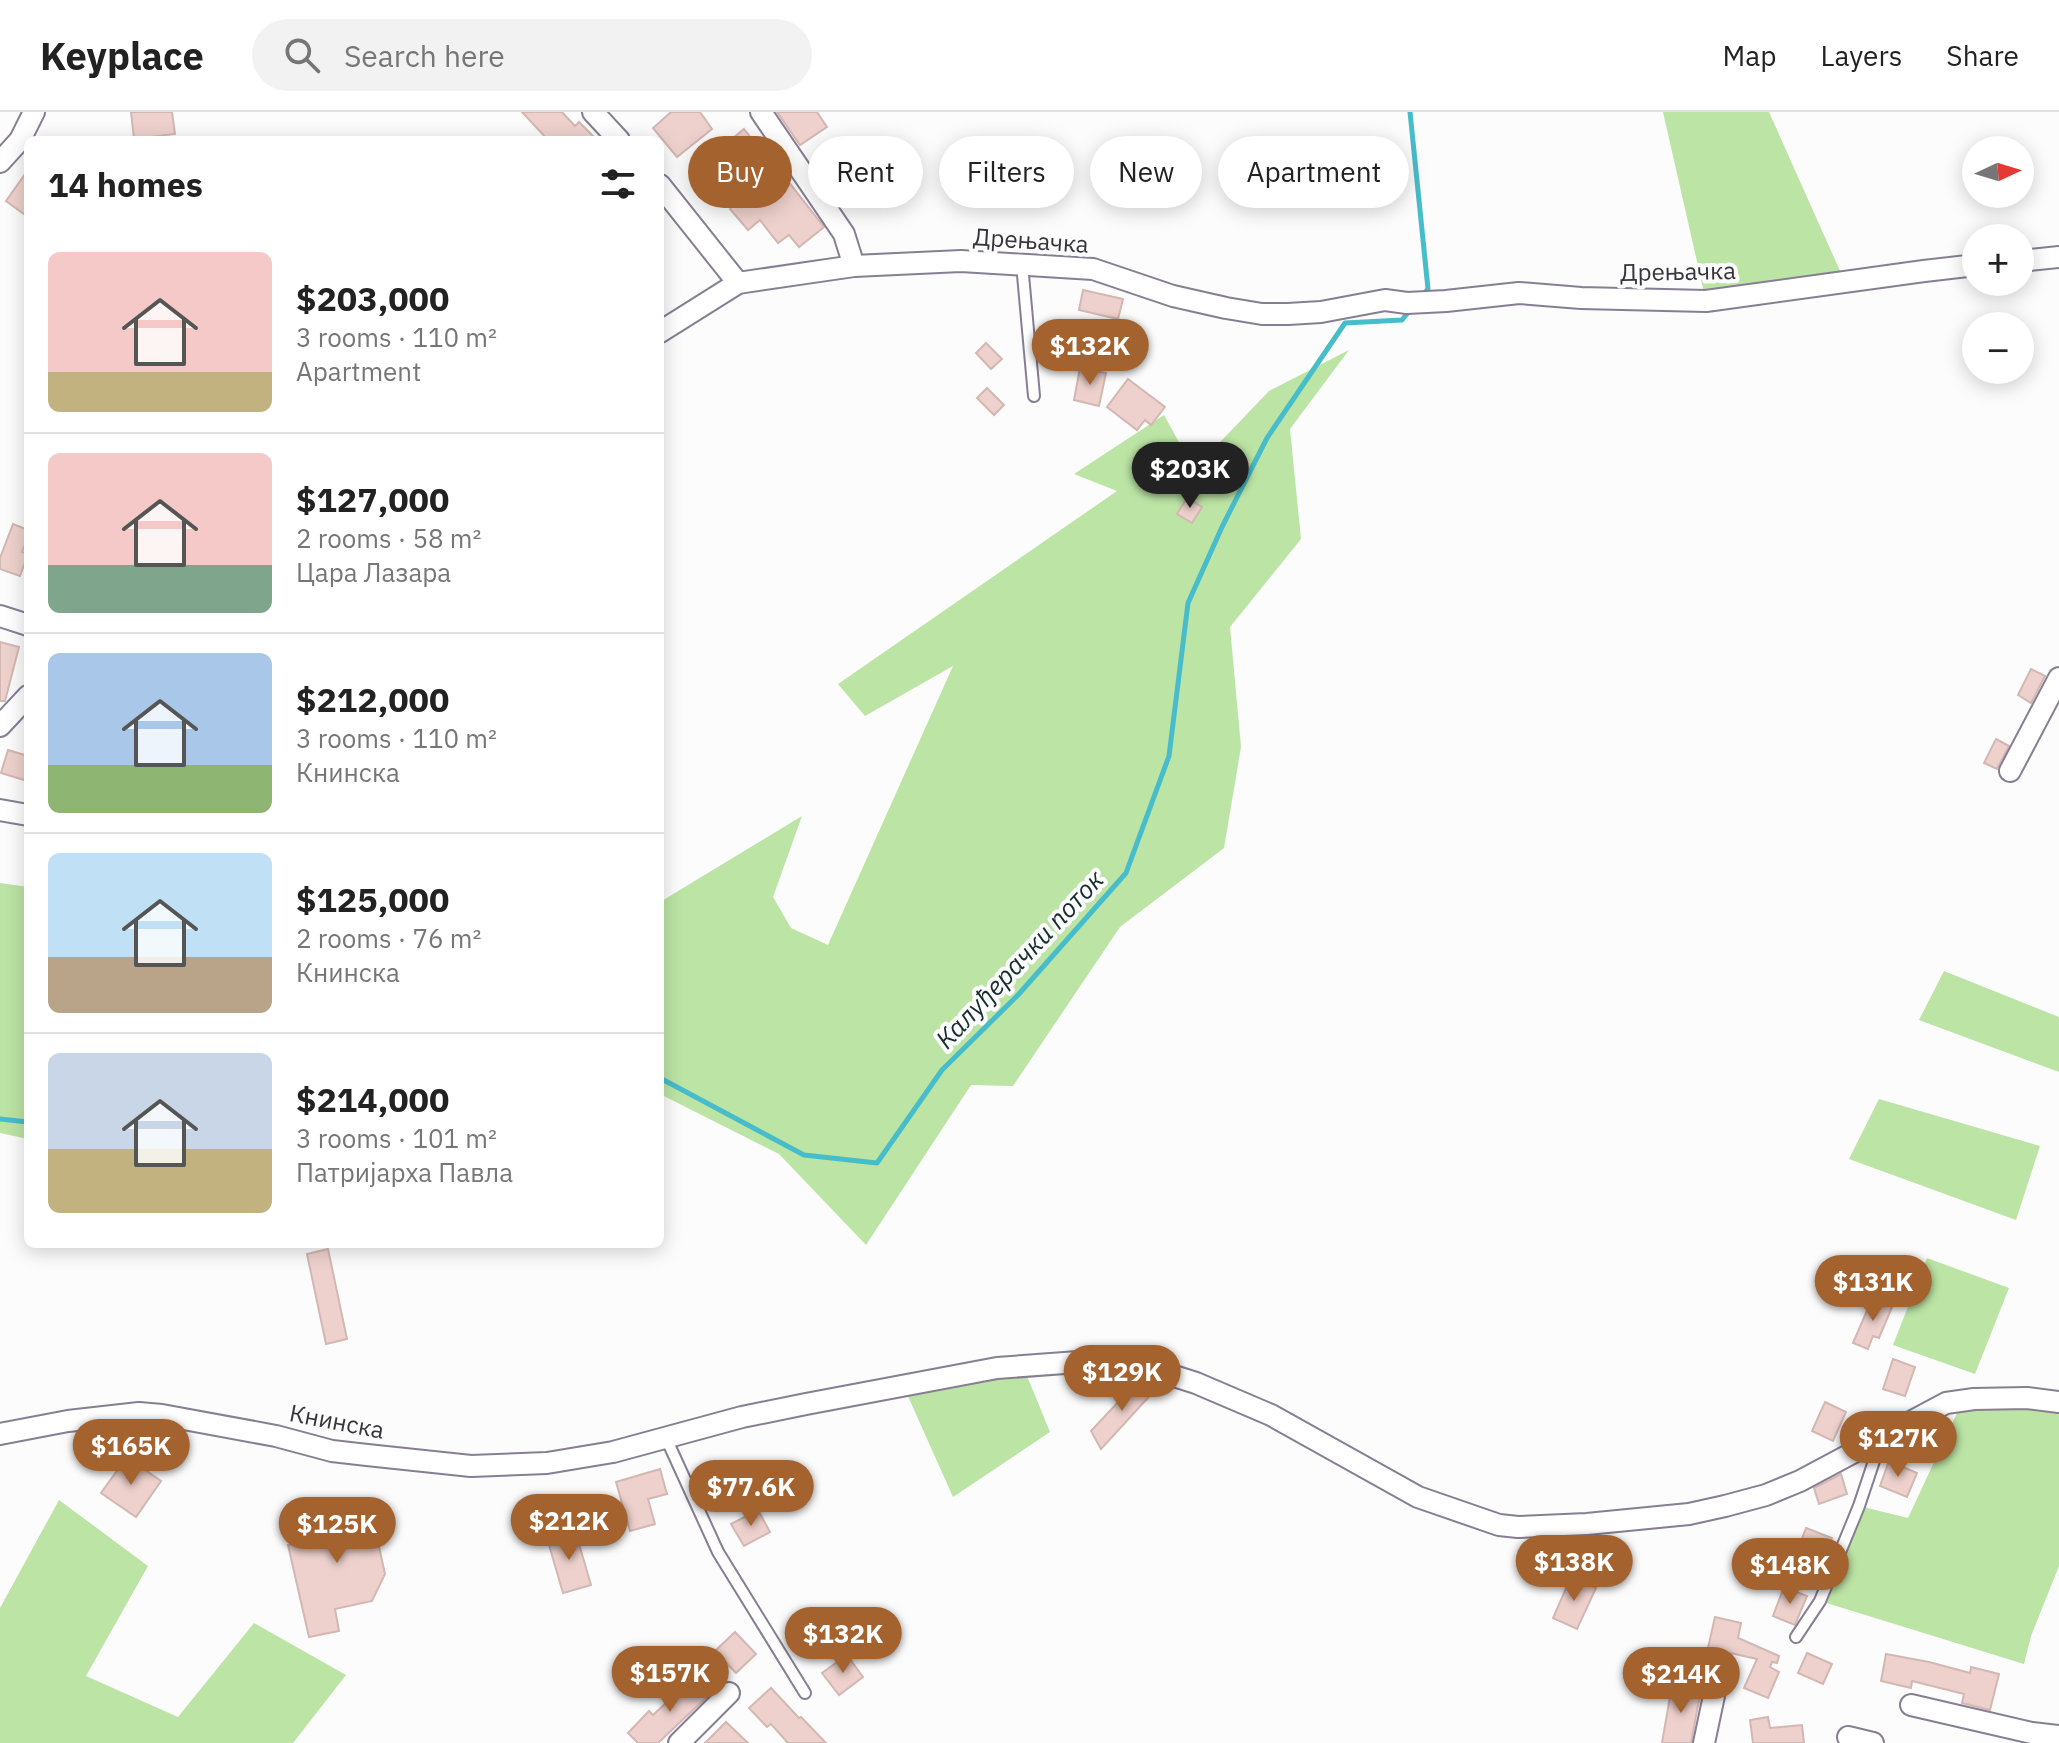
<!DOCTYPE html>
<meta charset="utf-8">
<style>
body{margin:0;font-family:"IBM Plex Sans",sans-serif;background:#f2f2f2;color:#222;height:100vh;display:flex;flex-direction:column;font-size:30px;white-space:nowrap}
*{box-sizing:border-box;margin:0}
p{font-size:26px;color:#767676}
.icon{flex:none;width:44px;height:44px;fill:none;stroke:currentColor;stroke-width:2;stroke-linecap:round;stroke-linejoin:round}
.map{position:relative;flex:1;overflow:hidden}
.details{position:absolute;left:24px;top:24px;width:640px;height:1112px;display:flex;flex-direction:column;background:#fff;border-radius:12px;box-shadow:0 4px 20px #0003}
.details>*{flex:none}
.guide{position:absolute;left:688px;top:24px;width:760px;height:72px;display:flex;gap:16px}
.needle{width:52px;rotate:86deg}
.tools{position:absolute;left:1962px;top:24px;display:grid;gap:16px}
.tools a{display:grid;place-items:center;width:72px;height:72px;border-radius:50%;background:#fff;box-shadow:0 4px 20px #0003;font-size:40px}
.price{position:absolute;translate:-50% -68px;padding:0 18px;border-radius:28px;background:#a4622e;color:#fff;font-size:26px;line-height:52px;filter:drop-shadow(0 2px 4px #0008)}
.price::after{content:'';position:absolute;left:50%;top:48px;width:24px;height:18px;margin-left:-12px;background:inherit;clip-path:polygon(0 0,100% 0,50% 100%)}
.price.current{background:#222;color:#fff}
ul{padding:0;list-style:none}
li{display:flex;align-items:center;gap:24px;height:200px;padding:0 24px}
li+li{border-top:2px solid #e0e0e0}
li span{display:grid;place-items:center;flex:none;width:224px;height:160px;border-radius:12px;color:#555}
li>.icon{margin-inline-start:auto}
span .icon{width:96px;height:96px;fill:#fffc;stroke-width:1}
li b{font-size:34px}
h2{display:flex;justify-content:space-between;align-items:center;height:96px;padding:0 24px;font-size:34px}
.chip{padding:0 28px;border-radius:36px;background:#fff;box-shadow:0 4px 20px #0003;font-size:28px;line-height:72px}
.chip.current{background:#a4622e;color:#fff}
header{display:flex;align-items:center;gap:48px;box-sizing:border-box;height:112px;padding:0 40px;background:#fff;border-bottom:2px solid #e0e0e0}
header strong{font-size:38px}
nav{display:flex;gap:44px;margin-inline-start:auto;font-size:28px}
.search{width:560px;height:72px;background:#f2f2f2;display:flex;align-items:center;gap:20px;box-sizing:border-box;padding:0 28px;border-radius:44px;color:#767676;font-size:30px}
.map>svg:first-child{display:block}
.green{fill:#bce4a5}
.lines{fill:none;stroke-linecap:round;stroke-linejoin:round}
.stream{stroke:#47bcca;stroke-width:5}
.building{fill:#eed1cc;stroke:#d3b7b2;stroke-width:2}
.lane-casing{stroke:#877e93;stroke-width:14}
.street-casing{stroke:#877e93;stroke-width:24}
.lane{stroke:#fff;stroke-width:10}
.street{stroke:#fff;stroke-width:20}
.labels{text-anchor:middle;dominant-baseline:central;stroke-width:8;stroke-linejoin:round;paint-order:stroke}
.street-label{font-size:24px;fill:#38343d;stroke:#fbfcfb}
.water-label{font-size:26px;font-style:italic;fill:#182d30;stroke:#fbfcfb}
</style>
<header>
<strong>Keyplace</strong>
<div class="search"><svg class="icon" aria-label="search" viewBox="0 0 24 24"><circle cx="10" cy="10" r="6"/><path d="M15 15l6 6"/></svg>Search here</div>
<nav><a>Map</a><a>Layers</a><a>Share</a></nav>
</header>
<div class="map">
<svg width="2059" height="1631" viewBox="0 0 2059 1631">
<rect width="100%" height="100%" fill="#fbfcfb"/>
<!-- green -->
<g class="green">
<path d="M1663,0H1769L1845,170L1706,189Z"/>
<path d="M1349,238L1290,317L1301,427L1230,515L1241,635L1224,736L1120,815L1013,974L971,973L866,1133L779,1042L660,982V790L802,704L773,785L791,816L828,833L953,554L865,604L838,572L1117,379L1074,362L1164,303L1190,350H1201L1269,279Z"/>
<path d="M0,771L28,775V1027L0,1021Z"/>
<path d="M1944,859L2059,905V960L1919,908Z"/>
<path d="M1879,987L2040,1034L2016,1108L1849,1047Z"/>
<path d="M1927,1146L2009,1176L1975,1262L1893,1233Z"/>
<path d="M995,1264H1027L1050,1320L953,1385L907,1282Z"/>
<path d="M1963,1288L2059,1295V1454L2031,1524L2024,1552L1820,1489L1859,1394L1908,1406Z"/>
<path d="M59,1388L148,1454L86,1564L178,1605L254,1511L346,1563L293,1631H0V1496Z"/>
</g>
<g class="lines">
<!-- stream -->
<g class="stream">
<path d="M1410,0L1428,177L1422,184"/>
<path d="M660,966L804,1043L877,1051L942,958L1018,883L1126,761L1169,644L1188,491L1222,415L1267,326L1345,211L1402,208L1410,198"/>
<path d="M0,1007L28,1010"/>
</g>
</g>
<!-- building -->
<g class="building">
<path d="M131,0H172L175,22L134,27Z"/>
<path d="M522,0H562L575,14L579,10L597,28H548Z"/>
<path d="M671,0H700L712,17L677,45L653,16Z"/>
<path d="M777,0H817L827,15L800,33Z"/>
<path d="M744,17L766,45L771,41L790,68L788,69L824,115L799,135L789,123L778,131L760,108L748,118L730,97L734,93L730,90L750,72L721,36Z"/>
<path d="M28,58V105L6,89Z"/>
<path d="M1083,178L1123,187L1118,207L1079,198Z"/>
<path d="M986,231L1002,247L991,257L976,241Z"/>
<path d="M1080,256L1106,261L1099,294L1074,288Z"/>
<path d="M1128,267L1165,295L1151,313L1145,308L1137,318L1107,295Z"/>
<path d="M987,276L1004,293L994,303L977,286Z"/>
<path d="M1187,386L1202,395L1192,411L1177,402Z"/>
<path d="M13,412L28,418V425L22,440L28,442L20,464L0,457V446Z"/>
<path d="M0,530L19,535L5,589H0Z"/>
<path d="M2031,557L2045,564L2031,591L2018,583Z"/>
<path d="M1996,627L2009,634L1997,657L1984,651Z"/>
<path d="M8,638L28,644V654L24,668L1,661Z"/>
<path d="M328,1137L347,1227L326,1232L307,1142Z"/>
<path d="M1872,1187L1892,1195L1879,1226L1873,1224L1868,1237L1853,1231Z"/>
<path d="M1893,1247L1915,1255L1905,1284L1883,1277Z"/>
<path d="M1137,1270L1151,1272L1156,1277L1101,1337L1091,1319Z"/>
<path d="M1825,1290L1846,1300L1833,1329L1812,1319Z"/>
<path d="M127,1345L161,1369L136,1405L101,1381Z"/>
<path d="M1889,1349L1917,1361L1907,1385L1880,1374Z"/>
<path d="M660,1357L667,1382L648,1387L655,1412L630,1419L616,1370Z"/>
<path d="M1841,1362L1847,1382L1819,1392L1814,1376Z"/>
<path d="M369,1390L385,1462L372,1489L335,1497L339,1519L309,1525L288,1433L303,1430L301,1419L312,1416L310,1403Z"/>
<path d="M758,1398L770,1420L744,1434L731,1412Z"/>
<path d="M1806,1416L1832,1426L1821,1453L1796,1443Z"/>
<path d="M575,1418L591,1473L563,1481L547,1426Z"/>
<path d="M1571,1465L1596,1476L1577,1517L1553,1506Z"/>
<path d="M1784,1475L1807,1484L1795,1513L1773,1504Z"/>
<path d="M1715,1505L1741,1511L1738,1526L1779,1544L1777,1551L1772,1550L1770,1555L1779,1560L1768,1586L1744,1576L1757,1547L1708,1536Z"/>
<path d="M735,1520L756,1542L736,1561L715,1539Z"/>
<path d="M1807,1541L1832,1552L1823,1572L1798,1561Z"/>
<path d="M1886,1542L1929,1550L1970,1561L1971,1555L1999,1562L1990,1598L1962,1591L1964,1582L1912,1569L1911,1576L1881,1569Z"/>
<path d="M847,1543L863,1565L839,1583L822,1561Z"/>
<path d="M695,1564L711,1581L658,1631H638L628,1621L649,1599L653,1603Z"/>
<path d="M1672,1573L1701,1577L1691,1631H1662Z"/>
<path d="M771,1576L799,1606L801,1605L826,1631H788L771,1612L767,1615L749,1596Z"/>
<path d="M1768,1605L1770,1616L1802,1613L1804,1631H1753L1750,1608Z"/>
<path d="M726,1610L748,1631H705Z"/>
</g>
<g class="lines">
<defs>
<g id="lane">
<path d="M1022,152L1034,284"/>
<path d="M666,1326L718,1440L805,1581"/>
<path d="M1796,1525L1820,1489L1859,1394L1875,1346L1873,1331"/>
</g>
<g id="street">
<path d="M593,0L619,28"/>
<path d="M761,0L844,122L854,154"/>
<path d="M0,50L20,28L34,0"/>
<path d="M660,73L738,171"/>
<path d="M2020,149L2059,145"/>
<path d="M660,220L738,171L854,154L961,149L1093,157L1173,184L1226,196L1262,202H1288L1321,200L1385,188L1407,191L1446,189L1519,181L1581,186L1706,189L1924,159L1976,153"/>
<path d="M0,504L28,513"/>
<path d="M0,614L28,584"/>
<path d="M2010,659L2059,566"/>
<path d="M0,698L28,703"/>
<path d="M0,1322L68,1309L139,1301L162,1303L276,1324L332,1339L367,1343L471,1354L547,1351L613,1340L742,1305L806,1292L997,1256L1078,1250L1140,1257L1171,1263L1196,1271L1271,1303L1418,1385L1499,1413L1518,1415L1587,1412L1689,1402L1725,1394L1766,1383L1800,1369L1946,1291L1974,1287L2027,1286L2059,1290"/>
<path d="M1911,1593L2032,1621L2059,1624"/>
<path d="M1848,1625L1873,1631"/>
<path d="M679,1631L729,1581"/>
<path d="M1704,1631L1715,1579"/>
</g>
</defs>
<!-- lane casing -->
<use href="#lane" class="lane-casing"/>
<!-- street casing -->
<use href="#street" class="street-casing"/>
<!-- lane -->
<use href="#lane" class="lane"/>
<!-- street -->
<use href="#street" class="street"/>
</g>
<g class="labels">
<!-- street labels -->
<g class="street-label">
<text transform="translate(1031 128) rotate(4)">Дрењачка</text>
<text transform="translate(1678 159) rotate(-1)">Дрењачка</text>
<text transform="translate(337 1309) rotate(11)">Книнска</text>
</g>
<!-- water labels -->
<g class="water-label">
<text transform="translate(1019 847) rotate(-47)">Калуђерачки поток</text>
</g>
</g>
</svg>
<div class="tools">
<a><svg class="needle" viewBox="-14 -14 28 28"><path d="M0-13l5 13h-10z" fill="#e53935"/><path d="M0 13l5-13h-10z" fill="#767676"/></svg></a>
<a>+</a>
<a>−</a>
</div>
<b class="price" style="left:1090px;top:275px">$132K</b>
<b class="price current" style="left:1190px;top:398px">$203K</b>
<b class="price" style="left:1873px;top:1211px">$131K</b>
<b class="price" style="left:1122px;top:1301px">$129K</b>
<b class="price" style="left:1898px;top:1367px">$127K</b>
<b class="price" style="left:131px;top:1375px">$165K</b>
<b class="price" style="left:751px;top:1416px">$77.6K</b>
<b class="price" style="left:569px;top:1450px">$212K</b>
<b class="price" style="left:337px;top:1453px">$125K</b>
<b class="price" style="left:1574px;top:1491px">$138K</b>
<b class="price" style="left:1790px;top:1494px">$148K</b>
<b class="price" style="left:843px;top:1563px">$132K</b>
<b class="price" style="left:670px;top:1602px">$157K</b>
<b class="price" style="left:1681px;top:1603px">$214K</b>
<div class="guide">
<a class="chip current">Buy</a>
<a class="chip">Rent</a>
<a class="chip">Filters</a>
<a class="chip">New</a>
<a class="chip">Apartment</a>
</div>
<section class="details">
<h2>14 homes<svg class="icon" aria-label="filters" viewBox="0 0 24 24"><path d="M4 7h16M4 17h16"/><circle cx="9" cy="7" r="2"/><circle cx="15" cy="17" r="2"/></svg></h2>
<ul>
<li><span style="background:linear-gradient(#f6c9c9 75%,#c2b280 0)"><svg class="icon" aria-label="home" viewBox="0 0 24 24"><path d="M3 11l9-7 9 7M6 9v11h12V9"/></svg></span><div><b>$203,000</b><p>3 rooms · 110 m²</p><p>Apartment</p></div></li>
<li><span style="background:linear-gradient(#f6c9c9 70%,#7fa58c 0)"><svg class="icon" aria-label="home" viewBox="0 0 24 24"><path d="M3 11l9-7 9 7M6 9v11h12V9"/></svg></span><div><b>$127,000</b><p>2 rooms · 58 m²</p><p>Цара Лазара</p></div></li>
<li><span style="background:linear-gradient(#a9c7e8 70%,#8fb573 0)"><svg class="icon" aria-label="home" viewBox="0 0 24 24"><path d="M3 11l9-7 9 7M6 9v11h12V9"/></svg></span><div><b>$212,000</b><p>3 rooms · 110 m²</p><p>Книнска</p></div></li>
<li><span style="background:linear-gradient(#bfe0f5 65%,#b9a48a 0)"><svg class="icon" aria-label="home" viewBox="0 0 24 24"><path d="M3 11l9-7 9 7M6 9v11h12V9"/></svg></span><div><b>$125,000</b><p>2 rooms · 76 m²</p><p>Книнска</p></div></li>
<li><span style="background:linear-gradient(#c9d6e8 60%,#c2b280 0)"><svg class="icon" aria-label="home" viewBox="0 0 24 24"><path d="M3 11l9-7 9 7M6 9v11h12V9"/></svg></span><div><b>$214,000</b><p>3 rooms · 101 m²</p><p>Патријарха Павла</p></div></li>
</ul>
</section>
</div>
